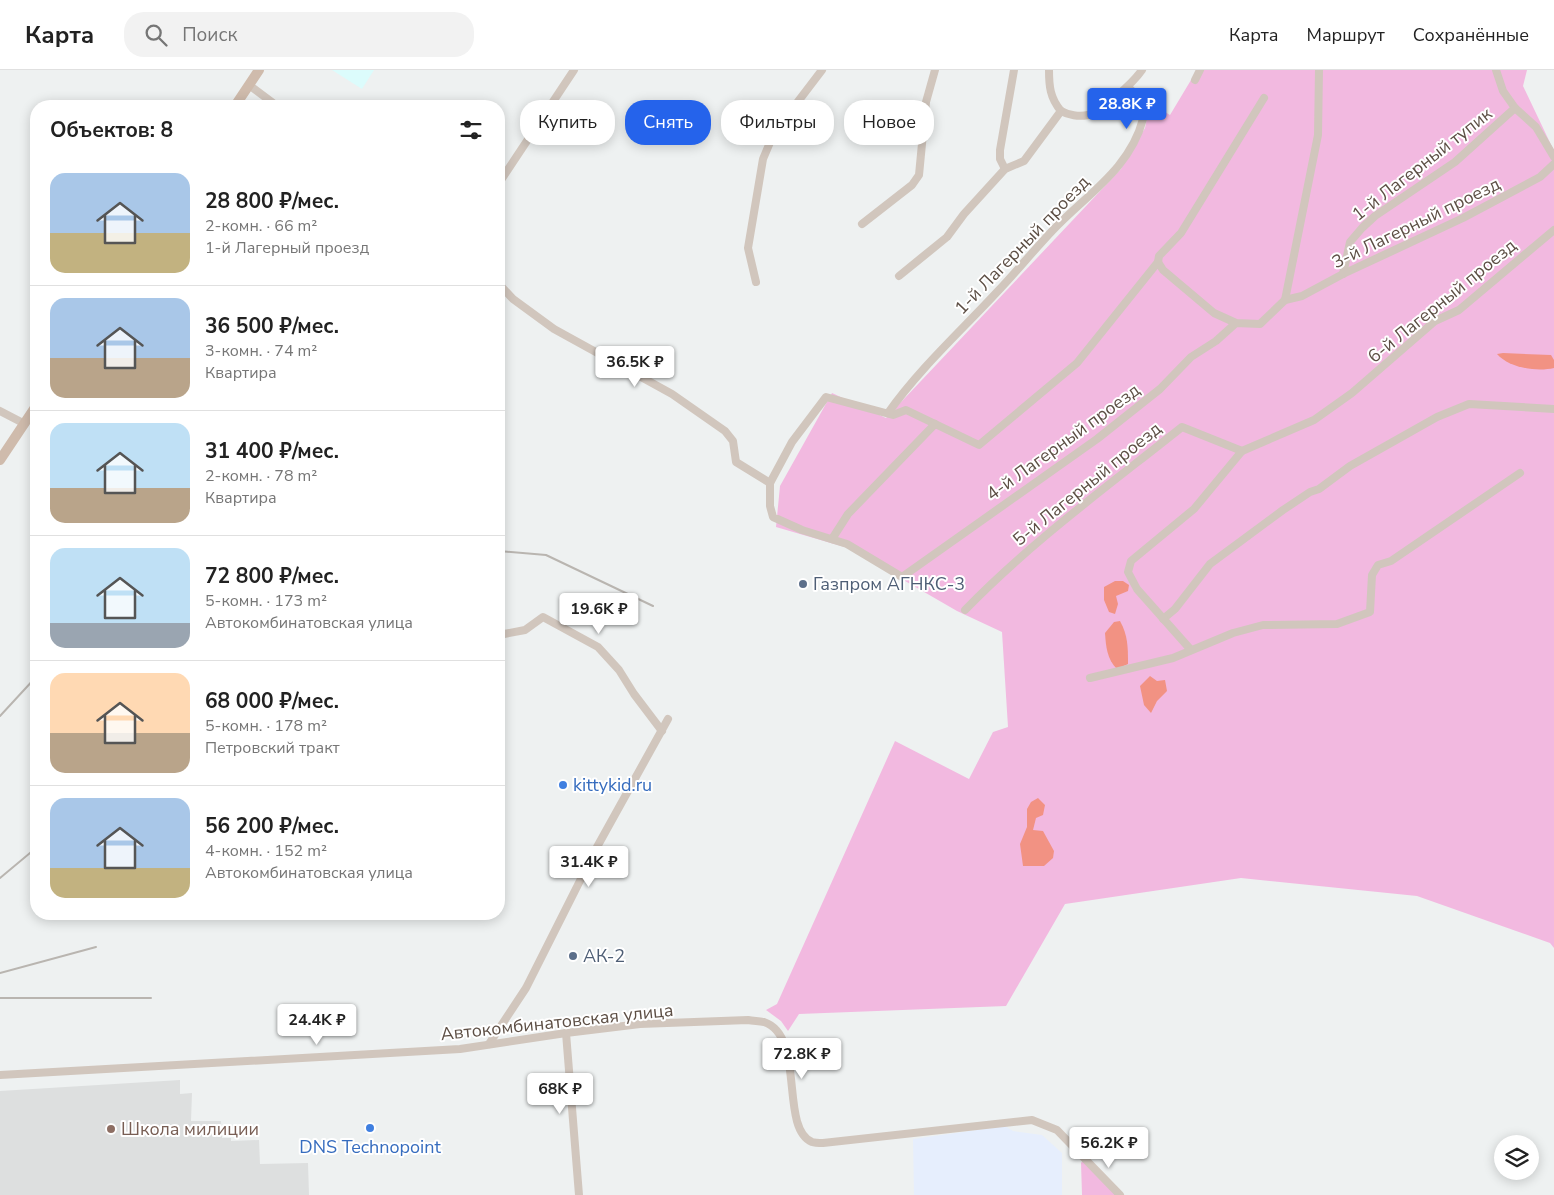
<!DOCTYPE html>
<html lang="ru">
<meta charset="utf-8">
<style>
body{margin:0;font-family:"Nunito Sans",sans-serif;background:#f2f2f2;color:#222;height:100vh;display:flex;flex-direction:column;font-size:19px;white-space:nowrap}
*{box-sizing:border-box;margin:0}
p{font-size:16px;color:#767676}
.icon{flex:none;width:28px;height:28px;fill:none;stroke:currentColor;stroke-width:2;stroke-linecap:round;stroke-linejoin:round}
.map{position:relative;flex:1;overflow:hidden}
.drawer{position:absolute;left:30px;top:30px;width:475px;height:820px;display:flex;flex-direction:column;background:#fff;border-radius:20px;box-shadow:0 2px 12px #0003}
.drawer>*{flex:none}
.hud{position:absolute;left:520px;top:30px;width:475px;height:45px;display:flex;gap:10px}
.buttons{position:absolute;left:1494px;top:1065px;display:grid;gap:10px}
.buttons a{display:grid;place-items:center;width:45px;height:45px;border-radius:50%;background:#fff;box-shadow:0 2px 12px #0003;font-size:25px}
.price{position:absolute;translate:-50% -42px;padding:0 11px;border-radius:5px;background:#fff;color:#222;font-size:16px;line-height:32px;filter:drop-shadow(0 1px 2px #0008)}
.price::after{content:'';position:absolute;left:50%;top:30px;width:15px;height:11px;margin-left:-8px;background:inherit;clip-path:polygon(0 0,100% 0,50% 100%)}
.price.on{background:#2563eb;color:#fff}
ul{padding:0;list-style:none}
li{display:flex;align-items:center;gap:15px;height:125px;padding:0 20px}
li+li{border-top:1px solid #e0e0e0}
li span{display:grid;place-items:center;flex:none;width:140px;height:100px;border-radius:15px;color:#555}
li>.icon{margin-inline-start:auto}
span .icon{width:60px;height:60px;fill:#fffc;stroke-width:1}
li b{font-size:21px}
h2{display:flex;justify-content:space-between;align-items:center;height:60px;padding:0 20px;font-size:21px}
.tag{padding:0 18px;border-radius:20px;background:#fff;box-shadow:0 2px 12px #0003;font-size:18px;line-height:45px}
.tag.on{background:#2563eb;color:#fff}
header{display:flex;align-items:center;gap:30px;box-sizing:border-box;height:70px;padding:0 25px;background:#fff;border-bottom:1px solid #e0e0e0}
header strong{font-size:24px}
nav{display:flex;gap:28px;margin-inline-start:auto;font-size:18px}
.search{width:350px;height:45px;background:#f2f2f2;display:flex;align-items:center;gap:12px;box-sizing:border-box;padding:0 18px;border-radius:20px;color:#767676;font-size:19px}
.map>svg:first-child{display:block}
.commercial{fill:#e6eefd}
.education{fill:#dddfdf}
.medical{fill:#dcfcfc}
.green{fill:#f2b9e0}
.water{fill:#f29283}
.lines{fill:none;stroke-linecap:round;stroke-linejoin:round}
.minor{stroke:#d1c6bd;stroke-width:8}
.major{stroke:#cfbbac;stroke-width:10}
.rail{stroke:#b9b5b0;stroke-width:2}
.service-dot{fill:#5c6f8a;stroke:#fff;stroke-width:2}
.shop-dot{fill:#3f7fe0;stroke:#fff;stroke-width:2}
.education-dot{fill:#8d6e63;stroke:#fff;stroke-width:2}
.labels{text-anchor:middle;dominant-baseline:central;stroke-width:4;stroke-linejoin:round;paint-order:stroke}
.street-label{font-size:18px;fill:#5d4f45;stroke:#fff}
.service-label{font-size:18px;fill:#4e5e75;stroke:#fff;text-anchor:start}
.shop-label{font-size:18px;fill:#366cbe;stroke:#fff;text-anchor:start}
.education-label{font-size:18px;fill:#785e54;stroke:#fff;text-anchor:start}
</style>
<header>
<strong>Карта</strong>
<div class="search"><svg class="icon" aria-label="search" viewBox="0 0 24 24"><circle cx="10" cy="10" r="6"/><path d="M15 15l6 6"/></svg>Поиск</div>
<nav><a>Карта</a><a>Маршрут</a><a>Сохранённые</a></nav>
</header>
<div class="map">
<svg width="1554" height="1125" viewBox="0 0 1554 1125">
<rect width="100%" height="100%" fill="#eef1f1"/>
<!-- commercial -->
<path class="commercial" d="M1005,1056L1013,1061L1042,1065L1062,1083V1125H914L913,1069Z"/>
<!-- education -->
<path class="education" d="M180,1010V1024L192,1023L191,1051H221L222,1068H231V1071L259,1070L260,1094L308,1093L309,1125H0V1021Z"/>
<!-- medical -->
<path class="medical" d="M332,0H374L362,19Z"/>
<!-- green -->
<g class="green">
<path d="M1197,0H1527L1523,16L1554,81V878L1550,873L1417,826L1241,808L1065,834L1006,936L799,944L788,961L781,951L766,940L777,934L895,671L969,709L993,662L1008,657L1002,562L957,541L848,478L776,457L780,416L832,323L886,348L1121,99L1145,58L1150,33L1170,45Z"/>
<path d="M1084,1089L1120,1125H1082L1081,1093Z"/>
</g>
<!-- water -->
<g class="water">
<path d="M1503,283L1551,285L1554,290V298C1537,302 1509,298 1497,284Z"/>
<path d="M1115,511H1123L1129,515L1128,521L1116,526L1118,534L1115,544L1109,542L1104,530V517Z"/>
<path d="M1120,551C1128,565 1128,578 1128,594L1117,599C1107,589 1106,577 1105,563L1114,552Z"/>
<path d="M1150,606L1157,611L1165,610L1167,621L1157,631L1151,643L1144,635L1140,616Z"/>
<path d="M1038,728L1045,735L1043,745L1036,748L1033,760L1043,761L1054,781L1053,788L1044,796H1023L1020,774L1027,757V739L1031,732Z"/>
</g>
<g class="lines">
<!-- minor -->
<g class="minor">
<path d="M1049,0C1049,16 1050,28 1061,41"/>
<path d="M1496,0L1503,21L1515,38L1536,57L1554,87"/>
<path d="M1195,10L1200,0"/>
<path d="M249,15L277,36"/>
<path d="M1061,41C1068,45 1079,47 1088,45C1103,40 1133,13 1142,0"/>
<path d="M738,56L774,63"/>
<path d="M1005,99L1000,89V80L1014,0"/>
<path d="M499,113L574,0"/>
<path d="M862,154L912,115L919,105L926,32L935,0"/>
<path d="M1158,192L1159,186L1181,163L1264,28"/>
<path d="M1343,204L1350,172L1362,158L1375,146L1455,92L1515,38"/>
<path d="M899,206L947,167L964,144L1005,99L1024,91L1061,41"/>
<path d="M756,212L748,178L763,89L774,63L822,0"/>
<path d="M499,214L513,229L554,259L672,324L725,361L733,371L736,392L770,413"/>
<path d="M1285,230L1302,226L1343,204L1463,148L1540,107L1554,94"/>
<path d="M1236,253L1216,271L1191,287L1160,319L1097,369L902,507L847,474L802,460L773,447L770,436V413L792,372L826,327L893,345L906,340L979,375L1077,293L1158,192L1163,200L1214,243L1236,253L1260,254L1285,230L1318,65L1319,0"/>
<path d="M0,341L25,354"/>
<path d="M888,343C920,298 960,262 997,222C1016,202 1034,180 1053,160C1086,125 1130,99 1143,49C1147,34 1138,26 1128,17"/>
<path d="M832,469L848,444L935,354"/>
<path d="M965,540C1031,472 1108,416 1182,357L1242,381"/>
<path d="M1163,549L1175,539L1210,494L1283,440L1310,422L1319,419L1350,396L1437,347L1469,334L1554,339"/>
<path d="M499,565L525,560L543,547L598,577L619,600L634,624L662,661"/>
<path d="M1191,580L1137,519L1128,502L1131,491L1194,439L1242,381L1314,350L1352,323L1435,251L1459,240L1554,160"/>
<path d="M1090,608L1173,588L1233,563L1263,555L1337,554L1370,542L1372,505L1378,495L1391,491L1520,403"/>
<path d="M566,963L579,1125"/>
<path d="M489,974L526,918L597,777L668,649"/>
<path d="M0,1005L460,979L566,963L640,954L748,950C753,951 759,951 764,952C806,966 779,1058 812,1072C815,1073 820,1073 823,1073L1032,1050L1057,1060L1120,1125"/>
</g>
<!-- major -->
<g class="major">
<path d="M235,36L259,0"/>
<path d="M0,390L36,336"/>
</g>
<!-- rail -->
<g class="rail">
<path d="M499,481L546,485L653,536"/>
<path d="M0,646L36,607"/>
<path d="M0,808L36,778"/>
<path d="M0,903L96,877"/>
<path d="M0,928H151"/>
</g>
</g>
<!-- markers -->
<g class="service-dot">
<circle cx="803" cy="514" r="5"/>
<circle cx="573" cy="886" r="5"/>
</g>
<g class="shop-dot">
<circle cx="563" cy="715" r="5"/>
<circle cx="370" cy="1058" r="5"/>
</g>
<circle class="education-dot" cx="111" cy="1059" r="5"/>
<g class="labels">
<!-- street labels -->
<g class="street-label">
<text transform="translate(1422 94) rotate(-38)">1-й Лагерный тупик</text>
<text transform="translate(1416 153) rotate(-26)">3-й Лагерный проезд</text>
<text transform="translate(1022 175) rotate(-46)">1-й Лагерный проезд</text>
<text transform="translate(1442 231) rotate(-39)">6-й Лагерный проезд</text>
<text transform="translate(1063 372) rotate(-36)">4-й Лагерный проезд</text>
<text transform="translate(1087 414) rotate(-39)">5-й Лагерный проезд</text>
<text transform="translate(557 952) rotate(-6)">Автокомбинатовская улица</text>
</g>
<!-- service labels -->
<g class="service-label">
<text x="813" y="514">Газпром АГНКС-3</text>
<text x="583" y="886">АК-2</text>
</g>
<!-- shop labels -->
<g class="shop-label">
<text x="573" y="715">kittykid.ru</text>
<text x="370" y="1077" text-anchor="middle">DNS Technopoint</text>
</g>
<!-- education labels -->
<g class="education-label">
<text x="121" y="1059">Школа милиции</text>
</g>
</g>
</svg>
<div class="buttons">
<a><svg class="icon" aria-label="layers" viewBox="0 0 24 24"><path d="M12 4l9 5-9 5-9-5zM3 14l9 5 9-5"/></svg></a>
</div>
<b class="price on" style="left:1127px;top:60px">28.8K ₽</b>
<b class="price" style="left:635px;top:318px">36.5K ₽</b>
<b class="price" style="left:599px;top:565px">19.6K ₽</b>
<b class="price" style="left:589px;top:818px">31.4K ₽</b>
<b class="price" style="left:317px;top:976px">24.4K ₽</b>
<b class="price" style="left:802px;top:1010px">72.8K ₽</b>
<b class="price" style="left:560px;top:1045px">68K ₽</b>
<b class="price" style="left:1109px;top:1099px">56.2K ₽</b>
<div class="hud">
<a class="tag">Купить</a>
<a class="tag on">Снять</a>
<a class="tag">Фильтры</a>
<a class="tag">Новое</a>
</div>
<section class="drawer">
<h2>Объектов: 8<svg class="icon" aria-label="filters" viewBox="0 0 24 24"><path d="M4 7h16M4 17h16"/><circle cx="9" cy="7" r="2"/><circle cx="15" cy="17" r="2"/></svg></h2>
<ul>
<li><span style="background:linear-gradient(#a9c7e8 60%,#c2b280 0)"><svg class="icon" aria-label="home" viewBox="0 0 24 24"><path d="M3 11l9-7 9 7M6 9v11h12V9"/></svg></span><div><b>28 800 ₽/мес.</b><p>2-комн. · 66 m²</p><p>1-й Лагерный проезд</p></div></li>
<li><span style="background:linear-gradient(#a9c7e8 60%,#b9a48a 0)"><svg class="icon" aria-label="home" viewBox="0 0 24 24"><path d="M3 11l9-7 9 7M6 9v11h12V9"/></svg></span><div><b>36 500 ₽/мес.</b><p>3-комн. · 74 m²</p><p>Квартира</p></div></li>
<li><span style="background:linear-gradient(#bfe0f5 65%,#b9a48a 0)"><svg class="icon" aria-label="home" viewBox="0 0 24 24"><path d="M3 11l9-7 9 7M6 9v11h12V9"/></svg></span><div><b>31 400 ₽/мес.</b><p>2-комн. · 78 m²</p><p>Квартира</p></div></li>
<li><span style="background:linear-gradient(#bfe0f5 75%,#9aa5b1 0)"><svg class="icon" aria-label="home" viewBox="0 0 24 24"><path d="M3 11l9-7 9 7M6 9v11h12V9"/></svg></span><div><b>72 800 ₽/мес.</b><p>5-комн. · 173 m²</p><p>Автокомбинатовская улица</p></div></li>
<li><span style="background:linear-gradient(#ffd9b3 60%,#b9a48a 0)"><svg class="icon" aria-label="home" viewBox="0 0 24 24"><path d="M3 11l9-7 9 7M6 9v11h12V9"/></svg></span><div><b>68 000 ₽/мес.</b><p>5-комн. · 178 m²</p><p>Петровский тракт</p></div></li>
<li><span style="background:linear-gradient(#a9c7e8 70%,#c2b280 0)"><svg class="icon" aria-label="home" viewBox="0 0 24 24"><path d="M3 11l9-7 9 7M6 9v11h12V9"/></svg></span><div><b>56 200 ₽/мес.</b><p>4-комн. · 152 m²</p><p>Автокомбинатовская улица</p></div></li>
</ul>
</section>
</div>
